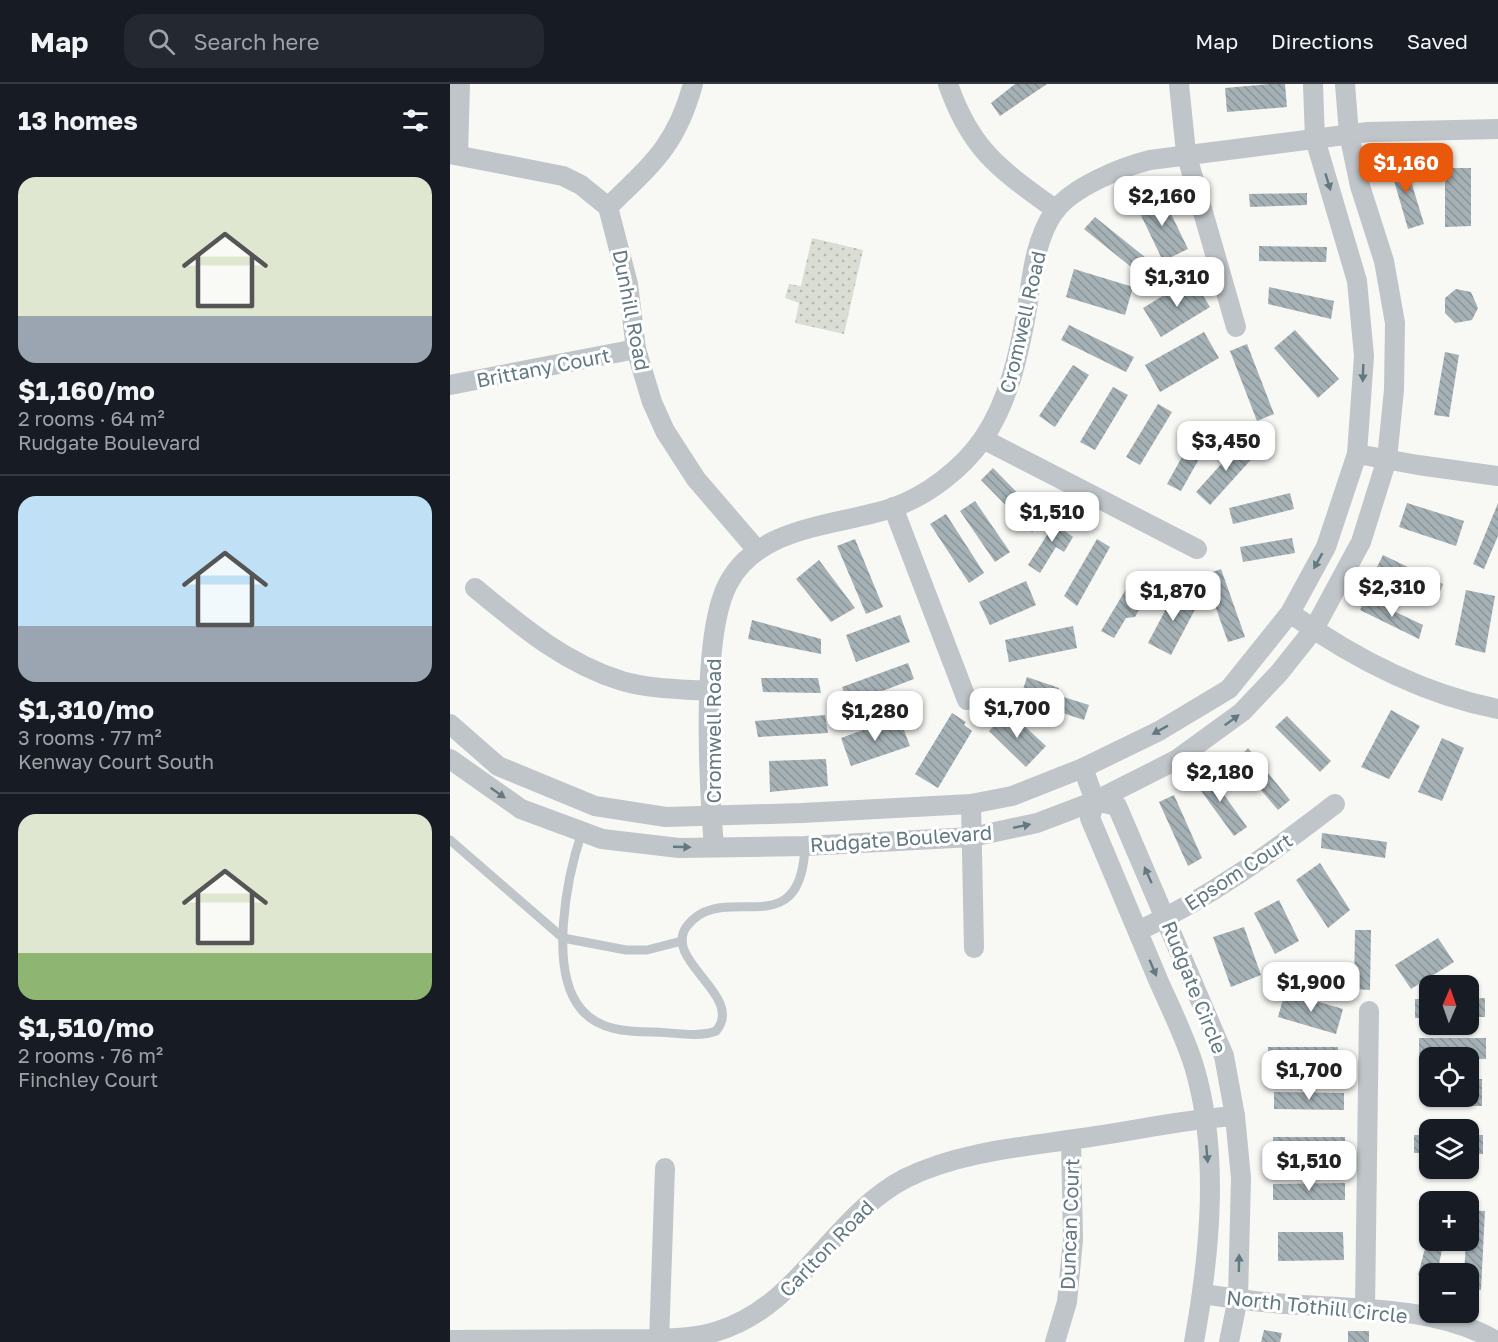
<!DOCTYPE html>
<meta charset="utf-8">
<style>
body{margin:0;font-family:"Golos Text",sans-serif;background:#242831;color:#f1f3f6;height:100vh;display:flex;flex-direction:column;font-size:22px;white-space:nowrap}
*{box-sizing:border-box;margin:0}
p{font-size:20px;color:#9ea1a6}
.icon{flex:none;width:33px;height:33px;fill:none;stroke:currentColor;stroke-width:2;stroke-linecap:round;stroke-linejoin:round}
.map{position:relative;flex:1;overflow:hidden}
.sheet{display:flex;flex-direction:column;background:#171b24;width:450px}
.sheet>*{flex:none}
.needle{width:39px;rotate:2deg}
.controls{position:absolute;left:969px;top:891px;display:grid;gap:12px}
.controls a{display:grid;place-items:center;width:60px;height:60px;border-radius:12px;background:#171b24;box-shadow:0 2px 4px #0004;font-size:30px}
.price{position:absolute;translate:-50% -51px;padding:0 14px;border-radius:12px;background:#fff;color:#222;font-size:20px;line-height:39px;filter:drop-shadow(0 2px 3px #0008)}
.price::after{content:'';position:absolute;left:50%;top:36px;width:18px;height:14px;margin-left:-9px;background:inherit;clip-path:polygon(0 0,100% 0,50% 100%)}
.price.on{background:#ea580c;color:#fff}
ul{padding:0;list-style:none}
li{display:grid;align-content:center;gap:12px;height:318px;padding:0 18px}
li+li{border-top:2px solid #363941}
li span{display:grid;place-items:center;height:186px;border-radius:18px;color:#555}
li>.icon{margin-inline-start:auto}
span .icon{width:108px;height:108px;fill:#fffc;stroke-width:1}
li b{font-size:26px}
h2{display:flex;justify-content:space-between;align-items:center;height:72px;padding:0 18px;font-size:26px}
header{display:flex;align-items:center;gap:36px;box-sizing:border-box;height:84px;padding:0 30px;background:#171b24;border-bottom:2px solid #363941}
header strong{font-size:28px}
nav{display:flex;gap:33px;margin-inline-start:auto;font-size:21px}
.search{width:420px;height:54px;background:#242831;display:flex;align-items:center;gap:15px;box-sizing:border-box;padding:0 21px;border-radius:18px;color:#9ea1a6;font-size:22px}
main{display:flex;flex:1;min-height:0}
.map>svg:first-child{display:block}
.park{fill:url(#park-dots)}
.building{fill:url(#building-back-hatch)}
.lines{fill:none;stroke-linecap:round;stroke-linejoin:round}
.service{stroke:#bfc5c8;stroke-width:9}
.minor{stroke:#bfc5c8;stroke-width:20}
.oneway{fill:#627981}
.labels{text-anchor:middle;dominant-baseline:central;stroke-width:6;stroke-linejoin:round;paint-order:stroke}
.street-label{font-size:20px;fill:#627981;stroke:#fff}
</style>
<header>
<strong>Map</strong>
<div class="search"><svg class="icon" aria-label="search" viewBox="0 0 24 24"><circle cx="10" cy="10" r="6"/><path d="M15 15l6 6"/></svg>Search here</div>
<nav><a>Map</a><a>Directions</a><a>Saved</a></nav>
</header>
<main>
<section class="sheet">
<h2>13 homes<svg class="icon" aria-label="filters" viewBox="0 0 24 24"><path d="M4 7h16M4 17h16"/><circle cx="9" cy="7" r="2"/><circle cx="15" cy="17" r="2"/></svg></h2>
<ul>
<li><span style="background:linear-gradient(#dfe7d0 75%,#9aa5b1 0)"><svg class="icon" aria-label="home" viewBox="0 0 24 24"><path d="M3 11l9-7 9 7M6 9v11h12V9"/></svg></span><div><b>$1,160/mo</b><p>2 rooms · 64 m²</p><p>Rudgate Boulevard</p></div></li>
<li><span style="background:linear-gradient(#bfe0f5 70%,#9aa5b1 0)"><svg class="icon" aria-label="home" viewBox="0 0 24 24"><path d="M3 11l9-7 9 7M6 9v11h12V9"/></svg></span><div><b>$1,310/mo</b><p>3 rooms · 77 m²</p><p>Kenway Court South</p></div></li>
<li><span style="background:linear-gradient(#dfe7d0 75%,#8fb573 0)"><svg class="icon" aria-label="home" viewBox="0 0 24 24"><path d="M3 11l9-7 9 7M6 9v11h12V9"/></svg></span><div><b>$1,510/mo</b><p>2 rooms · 76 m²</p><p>Finchley Court</p></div></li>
</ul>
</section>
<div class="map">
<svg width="1048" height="1258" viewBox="0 0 1048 1258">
<defs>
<pattern id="park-dots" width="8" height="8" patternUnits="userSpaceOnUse" patternTransform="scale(1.5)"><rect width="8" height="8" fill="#d9ddd4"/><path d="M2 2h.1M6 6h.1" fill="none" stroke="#b3b8b1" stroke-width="1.8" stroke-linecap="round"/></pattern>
<pattern id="building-back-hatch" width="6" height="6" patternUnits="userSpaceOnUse" patternTransform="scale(1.5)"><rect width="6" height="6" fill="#a5b1b5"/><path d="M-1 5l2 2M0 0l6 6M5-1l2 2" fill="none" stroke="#8a9599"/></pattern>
</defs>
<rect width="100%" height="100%" fill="#f8f8f5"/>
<!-- park -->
<path class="park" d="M362,154L413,166L394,250L345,239L349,219L335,214L339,200L351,202Z"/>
<!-- building -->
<g class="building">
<path d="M565,0H597L550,32L541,19Z"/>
<path d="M820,0H835L837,23L777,28L775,4Z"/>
<path d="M954,74L974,140L958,145L939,79Z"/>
<path d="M995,84H1021V142L995,143Z"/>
<path d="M711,109L738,165L713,177L686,121Z"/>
<path d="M857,109V121L800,123L799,110Z"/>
<path d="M645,133L701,178L691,191L634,145Z"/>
<path d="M809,162L877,163L876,178L809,177Z"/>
<path d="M624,185L683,203L675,231L616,213Z"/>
<path d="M742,194L760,223L711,253L693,224Z"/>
<path d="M819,203L884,217L881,235L818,220Z"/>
<path d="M1006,205L1021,208L1028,224L1022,236L1005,239L995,229V214Z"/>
<path d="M619,241L684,273L676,288L611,256Z"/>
<path d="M845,246L889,295L868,314L824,264Z"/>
<path d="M754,248L769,274L710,308L695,281Z"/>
<path d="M797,260L824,330L807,337L780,267Z"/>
<path d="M995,268L1009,271L999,333L984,331Z"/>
<path d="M623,281L639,291L605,343L589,332Z"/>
<path d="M663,303L678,311L645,366L630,358Z"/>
<path d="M708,320L722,328L690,381L676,373Z"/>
<path d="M749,342L763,350L731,407L717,400Z"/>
<path d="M793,356L807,369L760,421L746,408Z"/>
<path d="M543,384L594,436L582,448L531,396Z"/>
<path d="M840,409L844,425L783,440L779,424Z"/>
<path d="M525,417L560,468L545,478L510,427Z"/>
<path d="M957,419L1014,437L1006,462L949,443Z"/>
<path d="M1048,419V452L1034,485L1023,480Z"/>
<path d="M611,429L623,438L615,447L623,453L614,468L606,463L590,489L578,481Z"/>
<path d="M496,430L534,489L519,499L480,440Z"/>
<path d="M842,454L845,469L793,478L790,463Z"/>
<path d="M405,455L433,523L416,530L387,462Z"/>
<path d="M647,455L660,463L627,522L614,512Z"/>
<path d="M933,471L993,500L988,513L927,483Z"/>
<path d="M369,476L405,524L381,538L346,495Z"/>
<path d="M771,485L795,553L778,558L754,491Z"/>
<path d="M685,490L695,496L689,505L698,510L685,533L676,534L664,554L651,547Z"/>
<path d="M576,497L586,521L540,541L529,518Z"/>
<path d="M726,506L749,518L721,571L698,559Z"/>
<path d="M1016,506L1045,512L1035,569L1005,561Z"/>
<path d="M916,514L973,541L969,555L910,526Z"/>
<path d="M450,531L460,558L406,578L396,551Z"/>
<path d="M302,536L371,555V570L298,555Z"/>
<path d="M623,542L627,564L559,578L555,556Z"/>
<path d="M458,579L464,595L398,620L392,603Z"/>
<path d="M577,593L609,604L607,611L639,621L634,636L570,615Z"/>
<path d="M311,594H368L371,609L313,608Z"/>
<path d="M941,626L970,642L939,695L911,683Z"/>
<path d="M558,627L596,662L576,683L539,647Z"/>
<path d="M502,629L516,638L514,641L522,647L488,704L465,690Z"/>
<path d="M375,631L378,649L308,653L305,637Z"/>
<path d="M837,632L881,677L870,688L825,643Z"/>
<path d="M449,633L460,662L401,682L391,654Z"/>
<path d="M992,654L1014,664L992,717L968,708Z"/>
<path d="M798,664L840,716L828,726L786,677Z"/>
<path d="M376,675L378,702L320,708L319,677Z"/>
<path d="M757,687L797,743L784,752L743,696Z"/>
<path d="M724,711L752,774L738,782L709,718Z"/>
<path d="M872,749L937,758L935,774L871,764Z"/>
<path d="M870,779L900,826L878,844L846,796Z"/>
<path d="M829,816L849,857L825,870L804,829Z"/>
<path d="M794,843L811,891L781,903L763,853Z"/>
<path d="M905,846H921L920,906L904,905Z"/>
<path d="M988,854L1004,878L961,905L945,881Z"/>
<path d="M835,908L893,925L886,950L828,933Z"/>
<path d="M1035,914V933H1018V915Z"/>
<rect x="965" y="915" width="15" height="19"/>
<path d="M969,954H1036V975L969,974Z"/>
<rect x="818" y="963" width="70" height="17"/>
<path d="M977,995H980V1012H1018V995H1032V1022H977Z"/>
<path d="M824,1008L894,1009V1026L824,1025Z"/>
<rect x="964" y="1051" width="16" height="18"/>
<rect x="1018" y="1051" width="15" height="19"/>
<rect x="823" y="1053" width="72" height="19"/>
<path d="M895,1099V1116H823V1100Z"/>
<path d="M1018,1126L1035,1127L1031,1206L1018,1205V1190H1014Z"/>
<path d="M980,1145V1156H994L987,1190H980V1194L968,1191Z"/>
<path d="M828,1148H893L894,1176L828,1177Z"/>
<path d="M814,1246L832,1249L830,1258H811Z"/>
<rect x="898" y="1247" width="21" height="11"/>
</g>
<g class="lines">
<!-- service -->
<g class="service">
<path d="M132,748C117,792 98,886 131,925C148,946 177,948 202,948C221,948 249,954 266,947C296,912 211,876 237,842C273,794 351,865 355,762"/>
<path d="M0,756L113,854L176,866H197L232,857"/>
</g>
<!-- minor -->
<g class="minor">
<path d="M498,0C521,67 551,86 606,126"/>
<path d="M729,0L736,69L786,243"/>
<path d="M0,70L113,92L131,101L158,123L178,200L186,265L202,318L215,347L246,395L307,466"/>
<path d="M8,71L10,0"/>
<path d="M158,123C202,80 226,62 243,0"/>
<path d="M0,301L186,265"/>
<path d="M533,355L747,465"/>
<path d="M907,370L968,381L1048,392"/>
<path d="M443,423L517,616"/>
<path d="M25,504C71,542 114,579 172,597C200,605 231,605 259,607"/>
<path d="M840,529C903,574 972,610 1048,625"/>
<path d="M0,640L48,682L145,722L216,733L352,729L521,720L562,712L633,684L709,647L779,605L840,529L876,463L907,370L914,272L907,197L865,55L863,0"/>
<path d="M0,675L71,725L152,755L229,764L355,762L522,753L587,739L645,717L726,676L792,628L829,589L864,545L911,458L937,375L944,306L945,239L934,177L910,102L899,50L895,0"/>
<path d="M633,684L645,717"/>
<path d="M521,720L524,864"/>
<path d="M264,763C259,702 250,549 279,498C310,441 388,442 442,424C477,412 512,385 533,355C559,317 569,269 577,225C582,192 585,156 604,128C622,103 672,83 700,76L918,48L1048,45"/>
<path d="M688,847C759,814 823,768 885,720"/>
<path d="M753,1210C780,1214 808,1218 836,1220C903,1225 989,1222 1048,1258"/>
<path d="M915,1225L919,927"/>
<path d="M0,1256L210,1255C229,1254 249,1253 268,1247C350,1222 382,1132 456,1094C513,1066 583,1062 646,1052C692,1045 738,1035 785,1032"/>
<path d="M209,1258L215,1084"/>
<path d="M605,1258L617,1218L623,1156L621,1056"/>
<path d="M744,1258C760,1170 770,1069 744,982C735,953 721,925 709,898C686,843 663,788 640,734L645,717L667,722L774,972L785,1032L791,1094L788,1214L779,1258"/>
</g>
</g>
<!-- one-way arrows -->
<defs><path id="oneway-solid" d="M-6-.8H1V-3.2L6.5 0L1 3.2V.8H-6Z" transform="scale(1.5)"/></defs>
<g class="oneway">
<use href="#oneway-solid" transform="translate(878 98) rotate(73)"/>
<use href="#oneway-solid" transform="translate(913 289) rotate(92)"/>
<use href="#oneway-solid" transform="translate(868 477) rotate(119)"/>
<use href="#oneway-solid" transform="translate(782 636) rotate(-36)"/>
<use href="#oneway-solid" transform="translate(710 646) rotate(151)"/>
<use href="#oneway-solid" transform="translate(48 709) rotate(35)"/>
<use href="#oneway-solid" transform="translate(572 742) rotate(-12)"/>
<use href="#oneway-solid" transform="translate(232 763) rotate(2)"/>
<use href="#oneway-solid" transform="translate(698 791) rotate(-114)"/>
<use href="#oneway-solid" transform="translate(703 884) rotate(67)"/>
<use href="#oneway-solid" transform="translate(757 1070) rotate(85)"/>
<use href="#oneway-solid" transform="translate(789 1179) rotate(-89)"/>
</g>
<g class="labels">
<!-- street labels -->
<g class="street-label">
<text transform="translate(182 226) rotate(79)">Dunhill Road</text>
<text transform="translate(572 238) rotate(-77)">Cromwell Road</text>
<text transform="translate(93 283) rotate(-11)">Brittany Court</text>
<text transform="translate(263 647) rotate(-90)">Cromwell Road</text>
<text transform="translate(451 754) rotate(-4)">Rudgate Boulevard</text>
<text transform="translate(788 787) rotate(-33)">Epsom Court</text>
<text transform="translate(745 903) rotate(68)">Rudgate Circle</text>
<text transform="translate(619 1140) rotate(-88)">Duncan Court</text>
<text transform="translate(376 1164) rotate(-46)">Carlton Road</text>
<text transform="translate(867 1222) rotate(6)">North Tothill Circle</text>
</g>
</g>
</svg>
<div class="controls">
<a><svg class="needle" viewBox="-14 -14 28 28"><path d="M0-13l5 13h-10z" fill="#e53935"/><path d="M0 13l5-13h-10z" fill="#9ea1a6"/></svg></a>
<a><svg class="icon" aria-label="locate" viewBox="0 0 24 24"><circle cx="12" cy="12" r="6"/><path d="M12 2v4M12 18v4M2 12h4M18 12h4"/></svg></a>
<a><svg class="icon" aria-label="layers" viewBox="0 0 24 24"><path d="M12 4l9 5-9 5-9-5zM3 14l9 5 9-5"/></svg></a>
<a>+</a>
<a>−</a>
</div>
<b class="price on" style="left:956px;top:110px">$1,160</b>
<b class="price" style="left:712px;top:143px">$2,160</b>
<b class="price" style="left:727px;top:224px">$1,310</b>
<b class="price" style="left:776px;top:388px">$3,450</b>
<b class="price" style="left:602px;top:459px">$1,510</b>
<b class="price" style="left:942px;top:534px">$2,310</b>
<b class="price" style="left:723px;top:538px">$1,870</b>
<b class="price" style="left:567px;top:655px">$1,700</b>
<b class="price" style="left:425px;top:658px">$1,280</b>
<b class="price" style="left:770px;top:719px">$2,180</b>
<b class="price" style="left:861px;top:929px">$1,900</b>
<b class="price" style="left:859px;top:1017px">$1,700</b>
<b class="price" style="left:859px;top:1108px">$1,510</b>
</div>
</main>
